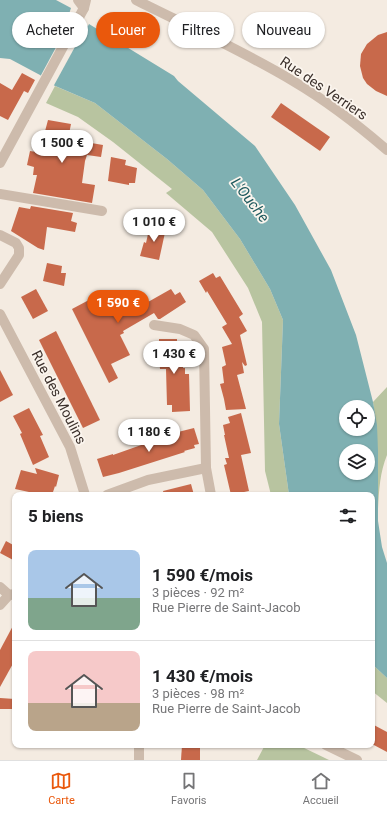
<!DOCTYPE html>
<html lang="fr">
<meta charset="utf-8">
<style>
body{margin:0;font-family:Roboto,sans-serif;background:#f6f6f6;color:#202124;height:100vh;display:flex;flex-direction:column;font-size:15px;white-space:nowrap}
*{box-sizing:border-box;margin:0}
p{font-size:13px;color:#757577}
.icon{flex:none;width:22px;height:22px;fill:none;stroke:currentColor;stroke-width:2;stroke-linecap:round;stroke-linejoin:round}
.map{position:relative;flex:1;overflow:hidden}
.details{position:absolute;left:12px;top:492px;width:363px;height:256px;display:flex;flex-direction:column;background:#fff;border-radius:8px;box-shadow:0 1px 3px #0004}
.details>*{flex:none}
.banner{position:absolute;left:12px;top:12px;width:363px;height:36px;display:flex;gap:8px}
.tools{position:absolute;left:339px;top:400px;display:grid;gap:8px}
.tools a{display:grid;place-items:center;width:36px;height:36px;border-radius:50%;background:#fff;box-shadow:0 1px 3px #0004;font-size:20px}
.price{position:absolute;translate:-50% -34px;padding:0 9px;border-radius:14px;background:#fff;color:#222;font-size:13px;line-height:26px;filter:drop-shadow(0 1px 2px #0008)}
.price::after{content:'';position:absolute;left:50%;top:24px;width:12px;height:9px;margin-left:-6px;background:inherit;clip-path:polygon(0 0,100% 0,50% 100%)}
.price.active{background:#ea580c;color:#fff}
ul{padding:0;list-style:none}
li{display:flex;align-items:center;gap:12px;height:100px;padding:0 16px}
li+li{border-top:1px solid #e0e0e0}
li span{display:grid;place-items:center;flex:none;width:112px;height:80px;border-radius:8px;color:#555}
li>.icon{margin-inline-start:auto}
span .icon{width:48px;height:48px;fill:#fffc;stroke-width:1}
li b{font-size:17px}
h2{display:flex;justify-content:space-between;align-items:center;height:48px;padding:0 16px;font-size:17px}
.chip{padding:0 14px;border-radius:18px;background:#fff;box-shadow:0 1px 3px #0004;font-size:14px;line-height:36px}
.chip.active{background:#ea580c;color:#fff}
.tabs{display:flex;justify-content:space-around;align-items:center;height:56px;border-top:1px solid #e0e0e0;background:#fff;font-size:11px;color:#757577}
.tabs a{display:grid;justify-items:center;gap:2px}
.tabs .active{color:#ea580c}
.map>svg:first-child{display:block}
.green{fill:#b8c4a0}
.water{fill:#7fb0b2;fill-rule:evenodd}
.pier{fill:#f4ebe1}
.building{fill:#c8694b}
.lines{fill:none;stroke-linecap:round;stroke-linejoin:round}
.minor{stroke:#cdbbac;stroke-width:10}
.tertiary{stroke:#cdbbac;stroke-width:10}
.labels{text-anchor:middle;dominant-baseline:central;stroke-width:3.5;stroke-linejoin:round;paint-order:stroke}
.street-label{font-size:14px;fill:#3b302b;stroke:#fbf5ee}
.water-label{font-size:15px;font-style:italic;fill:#1f5a5e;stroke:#fbf5ee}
</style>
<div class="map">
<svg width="387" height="760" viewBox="0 0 387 760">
<rect width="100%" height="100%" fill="#f4ebe1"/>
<!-- green -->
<g class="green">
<path d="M55,86L95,103L167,159L203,190L240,239L270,289L283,320L279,424L289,495H271L265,471L262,322L248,288L212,232L166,193L172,189L113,142L78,117L46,103Z"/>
<path d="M387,387V455C380,472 379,490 378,509C377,473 379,437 373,402Z"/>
<path d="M372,664L387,678V703L372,691Z"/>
<path d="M265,745H298L329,760H257Z"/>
</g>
<!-- water -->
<path class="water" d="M0,0H56L71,8L69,14L85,24L88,26L89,24L174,76L178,81L255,146L295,205L331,270L356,335L373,402L377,425L378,451V521L382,547L387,563V678L372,664V495H289L279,424L283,320L270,289L240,239L203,190L167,159L95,103L53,85L40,75L10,59L0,58ZM346,407H368V429H346ZM346,451H368V473H346Z"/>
<!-- pier -->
<path class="pier" d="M74,14L88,23L53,87L40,77Z"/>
<!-- building -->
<g class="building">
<path d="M387,32V96L376,91L367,84L363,78L360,66L361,54L367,44L378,35Z"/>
<path d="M22,73L35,80L28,93L24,91L8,120L0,116V83L12,90Z"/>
<path d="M281,103L330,137L320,151L271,117Z"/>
<path d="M48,120L71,124L68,139L103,145L101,157L87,155L85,161L82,183L95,185L92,203L33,193L37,175H33L34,167L27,165L30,151L36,152L40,134L44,135Z"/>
<path d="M111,157L126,160L125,165L137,168L135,183H129V185L108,181Z"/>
<path d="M31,206L73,213L71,221L77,223L75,232L47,227L44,250L38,248L11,231L19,207L30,209Z"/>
<path d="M150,225L166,228L159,260L140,256L144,242L146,243Z"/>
<path d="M47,263L62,266L61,273H66L64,286L43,281Z"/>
<path d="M213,273L216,278L220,276L243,314L239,317L247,331L240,335L247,365L245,366L242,362L244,373L237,375L246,409L226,410L224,399L220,384L224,383L222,367L226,365L222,347L232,344L222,327L227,324L207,291L206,293L199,281Z"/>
<path d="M36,289L48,311L33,319L21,297Z"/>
<path d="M171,289L175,295L180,292L186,302L160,319H158L154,313L123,331L124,333L120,335L130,355L111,364L118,378L109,383L72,309L104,292H109L120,310L143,295L148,302Z"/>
<path d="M56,331L100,420L83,428L39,340Z"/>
<path d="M159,339H177V358H183V368H185V374H189L190,411L172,412V405H167L166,369H160L159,358H154V346H159Z"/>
<path d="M0,370L13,395L0,402Z"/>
<path d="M29,408L43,435L40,436L49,457L33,465L20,434L22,433L13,416Z"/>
<path d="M241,413L251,453L241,455L249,491L244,492L245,495H231L224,465L227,464L225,458H229L224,435H225L223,425L230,423L228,417Z"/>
<path d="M194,428L199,444L194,445L195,448L184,451L185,452L119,473L103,477L97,459L113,454V455L178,432Z"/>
<path d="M35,468L59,475L56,487L55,486L52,495H43L15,489L21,470L37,474Z"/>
<path d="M191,484L194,495H164L163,491Z"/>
<path d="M6,541L15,546V561L0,553Z"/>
<path d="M15,622V660L0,687V650Z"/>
<path d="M0,698L15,699V709H0Z"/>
<path d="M372,724L387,732V752L372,744Z"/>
<path d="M182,745H200V760H181Z"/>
</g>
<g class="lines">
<!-- minor -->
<g class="minor">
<path d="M78,0L84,8"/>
<path d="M136,0C188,26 243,51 293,81C327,101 358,125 387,150"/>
<path d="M0,194L102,211"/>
<path d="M0,235L16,243L19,248V255L0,284"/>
<path d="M154,325L180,329L194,335L204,349L206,468L211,495"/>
<path d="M107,495L148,480L206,468"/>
<path d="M0,587L9,595L15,594"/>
<path d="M0,605L9,595"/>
<path d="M326,745L357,760"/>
</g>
<!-- tertiary -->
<g class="tertiary">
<path d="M0,163L84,8L86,0"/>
<path d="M0,314L70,447L85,495"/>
<path d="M139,760V745"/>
</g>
</g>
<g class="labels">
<!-- street labels -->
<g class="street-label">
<text transform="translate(324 88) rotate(34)">Rue des Verriers</text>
<text transform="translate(59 397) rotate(63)">Rue des Moulins</text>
</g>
<!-- water labels -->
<g class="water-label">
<text transform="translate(250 200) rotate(52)">L'Ouche</text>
</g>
</g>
</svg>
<div class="tools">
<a><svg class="icon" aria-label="locate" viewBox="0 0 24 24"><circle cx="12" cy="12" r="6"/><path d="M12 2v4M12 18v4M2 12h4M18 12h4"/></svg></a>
<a><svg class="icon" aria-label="layers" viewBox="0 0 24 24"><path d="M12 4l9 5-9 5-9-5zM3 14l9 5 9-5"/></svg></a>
</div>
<b class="price" style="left:62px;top:164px">1 500 €</b>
<b class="price" style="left:154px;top:243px">1 010 €</b>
<b class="price active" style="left:118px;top:324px">1 590 €</b>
<b class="price" style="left:174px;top:375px">1 430 €</b>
<b class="price" style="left:149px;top:453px">1 180 €</b>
<div class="banner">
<a class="chip">Acheter</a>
<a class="chip active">Louer</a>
<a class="chip">Filtres</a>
<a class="chip">Nouveau</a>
</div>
<section class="details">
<h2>5 biens<svg class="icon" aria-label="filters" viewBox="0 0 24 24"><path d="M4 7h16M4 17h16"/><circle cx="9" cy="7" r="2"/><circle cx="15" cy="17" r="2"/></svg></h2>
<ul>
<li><span style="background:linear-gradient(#a9c7e8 60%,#7fa58c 0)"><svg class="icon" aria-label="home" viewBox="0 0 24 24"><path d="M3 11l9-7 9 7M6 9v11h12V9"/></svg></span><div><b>1 590 €/mois</b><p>3 pièces · 92 m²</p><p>Rue Pierre de Saint-Jacob</p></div></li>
<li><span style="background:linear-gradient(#f6c9c9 65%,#b9a48a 0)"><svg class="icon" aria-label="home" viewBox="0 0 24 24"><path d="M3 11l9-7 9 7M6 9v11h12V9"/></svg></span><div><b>1 430 €/mois</b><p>3 pièces · 98 m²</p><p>Rue Pierre de Saint-Jacob</p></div></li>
</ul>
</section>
</div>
<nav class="tabs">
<a class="active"><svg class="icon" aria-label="map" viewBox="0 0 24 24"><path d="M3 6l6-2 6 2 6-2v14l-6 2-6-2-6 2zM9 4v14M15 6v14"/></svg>Carte</a>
<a><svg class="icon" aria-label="saved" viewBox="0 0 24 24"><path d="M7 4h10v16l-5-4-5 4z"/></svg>Favoris</a>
<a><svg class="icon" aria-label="home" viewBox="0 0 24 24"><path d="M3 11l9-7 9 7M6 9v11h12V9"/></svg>Accueil</a>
</nav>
